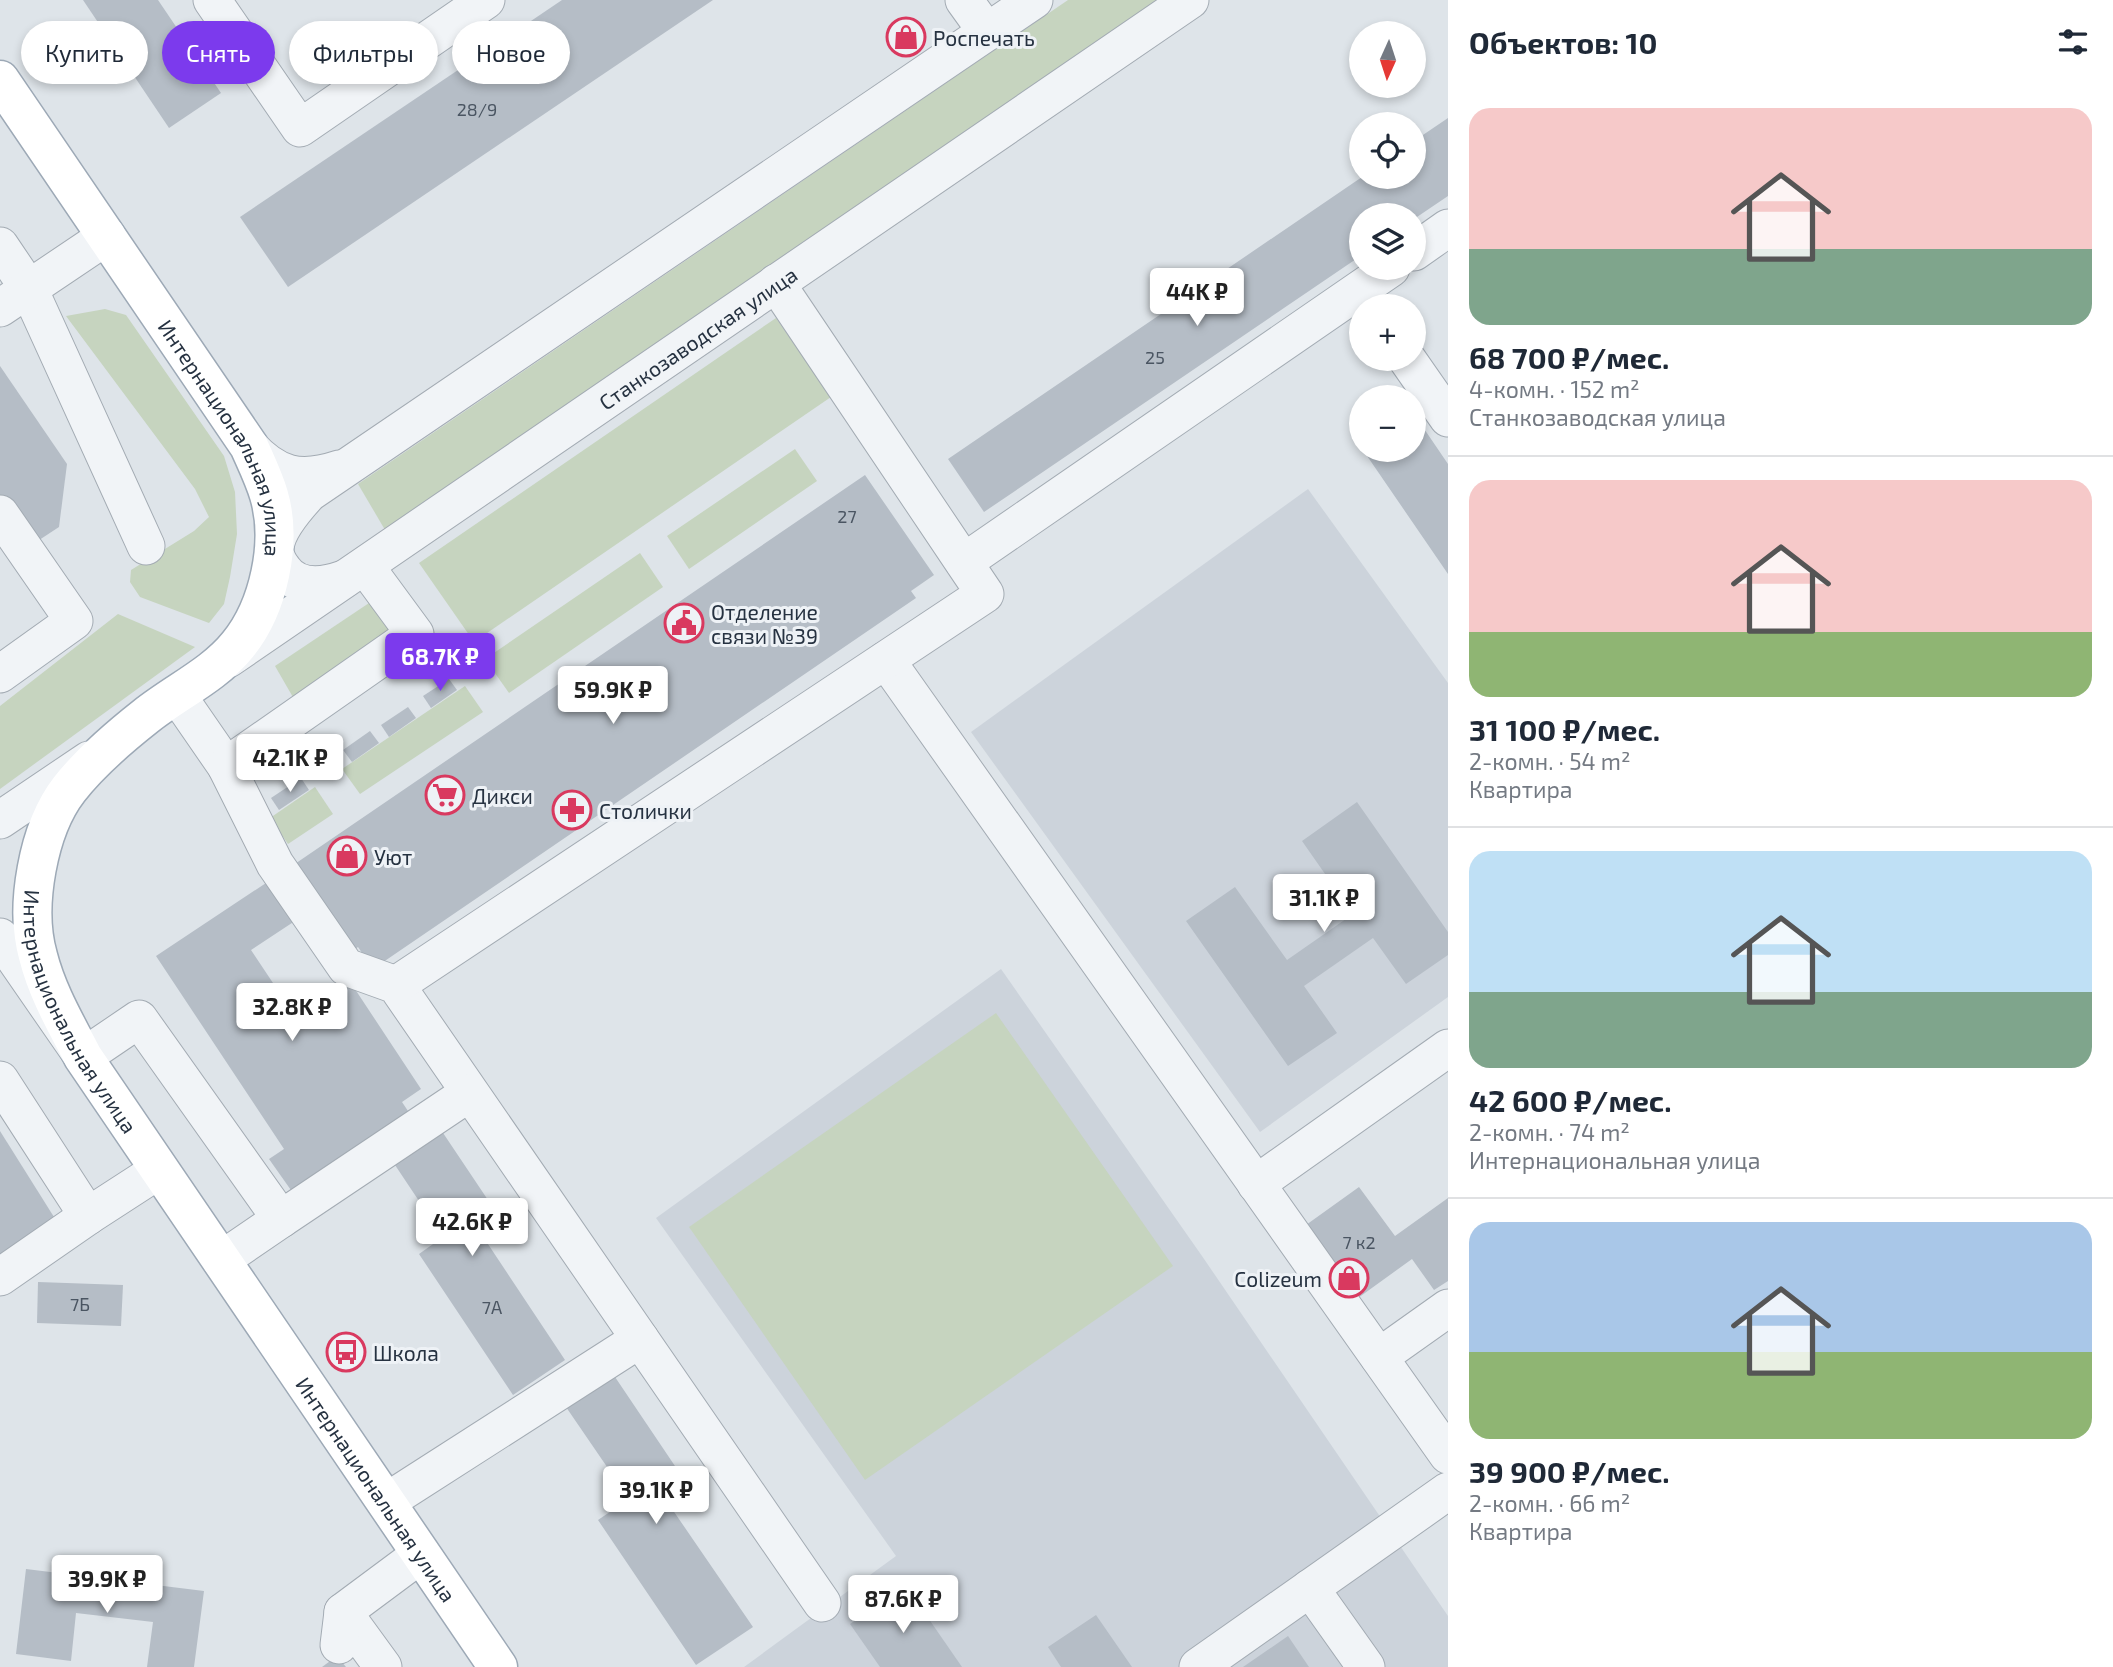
<!DOCTYPE html>
<html lang="ru">
<meta charset="utf-8">
<style>
body{margin:0;font-family:"Exo 2",sans-serif;background:#f2f2f3;color:#1f2937;height:100vh;display:flex;flex-direction:column;font-size:26px;white-space:nowrap}
*{box-sizing:border-box;margin:0}
p{font-size:23px;color:#747a83}
.icon{flex:none;width:38px;height:38px;fill:none;stroke:currentColor;stroke-width:2;stroke-linecap:round;stroke-linejoin:round}
.map{position:relative;flex:1;overflow:hidden}
.sheet{display:flex;flex-direction:column;background:#fff;width:665px}
.sheet>*{flex:none}
.hud{position:absolute;left:21px;top:21px;width:665px;height:63px;display:flex;gap:14px}
.needle{width:46px;rotate:183deg}
.controls{position:absolute;left:1349px;top:21px;display:grid;gap:14px}
.controls a{display:grid;place-items:center;width:77px;height:77px;border-radius:50%;background:#fff;box-shadow:0 4px 10px #0003;font-size:35px}
.price{position:absolute;translate:-50% -60px;padding:0 16px;border-radius:7px;background:#fff;color:#222;font-size:23px;line-height:46px;filter:drop-shadow(0 2px 4px #0008)}
.price::after{content:'';position:absolute;left:50%;top:42px;width:21px;height:16px;margin-left:-10px;background:inherit;clip-path:polygon(0 0,100% 0,50% 100%)}
.price.on{background:#7c3aed;color:#fff}
ul{padding:0;list-style:none}
li{display:grid;align-content:center;gap:14px;height:371px;padding:0 21px}
li+li{border-top:2px solid #e0e1e3}
li span{display:grid;place-items:center;height:217px;border-radius:21px;color:#555}
li>.icon{margin-inline-start:auto}
span .icon{width:126px;height:126px;fill:#fffc;stroke-width:1}
li b{font-size:30px}
h2{display:flex;justify-content:space-between;align-items:center;height:84px;padding:0 21px;font-size:30px}
.tag{padding:0 24px;border-radius:32px;background:#fff;box-shadow:0 4px 10px #0003;font-size:24px;line-height:63px}
.tag.on{background:#7c3aed;color:#fff}
main{display:flex;flex:1;min-height:0}
.map>svg:first-child{display:block}
.built{fill:#ccd3db}
.green{fill:#c6d4bf}
.building{fill:#b5bdc6}
.lines{fill:none;stroke-linecap:round;stroke-linejoin:round}
.minor-casing{stroke:#a3abb3;stroke-width:39}
.major-casing{stroke:#9da9b6;stroke-width:41}
.minor{stroke:#f1f4f7;stroke-width:37}
.major{stroke:#fff;stroke-width:38}
.labels{text-anchor:middle;dominant-baseline:central;stroke-width:6;stroke-linejoin:round;paint-order:stroke}
.number-label{font-size:18px;fill:#4a5562}
.poi-label{font-size:21px;fill:#263241;stroke:#eef2f6;text-anchor:start}
.street-label{font-size:21px;fill:#263241;stroke:#eef2f6}
</style>
<main>
<div class="map">
<svg width="1448" height="1667" viewBox="0 0 1448 1667">
<rect width="100%" height="100%" fill="#dee4e9"/>
<!-- built -->
<g class="built">
<path d="M1308,489L1448,683V997L1260,1132L971,732Z"/>
<path d="M1001,969L1202,1256L1448,1616V1667H744L896,1556L656,1218Z"/>
</g>
<!-- green -->
<g class="green">
<path d="M1068,0H1162L388,535L358,484Z"/>
<path d="M105,309L126,315L224,456L235,492L237,534L230,577L224,604L209,623L140,597L130,582L131,570L194,531L209,517L195,489L66,316Z"/>
<path d="M776,318L831,397L474,642L419,563Z"/>
<path d="M795,449L817,481L689,569L667,536Z"/>
<path d="M640,553L663,587L509,693L485,659Z"/>
<path d="M375,599L396,629L294,699L275,666Z"/>
<path d="M118,614L195,647L0,789V706Z"/>
<path d="M465,686L483,712L360,794L342,769Z"/>
<path d="M315,787L333,814L288,844L270,818Z"/>
<path d="M996,1013L1173,1266L865,1480L689,1227Z"/>
</g>
<!-- building -->
<g class="building">
<path d="M83,0H158L221,93L169,128Z"/>
<path d="M562,0H713L288,287L240,217Z"/>
<path d="M1448,118V196L1414,219V215H1362V255L984,512L948,459L1362,177H1414V141Z"/>
<path d="M0,366L67,464L59,527L30,546L0,503Z"/>
<path d="M1414,414L1448,464V574L1363,450H1414Z"/>
<path d="M865,475L934,575L911,591L916,598L373,969L358,947L345,956L286,870Z"/>
<path d="M449,679L457,690L431,708L423,696Z"/>
<path d="M408,707L416,718L389,737L381,725Z"/>
<path d="M370,731L379,743L352,762L343,750Z"/>
<path d="M301,778L309,790L279,810L271,798Z"/>
<path d="M1357,802L1448,932V955L1406,984L1373,938L1304,986L1337,1033L1288,1066L1186,921L1235,887L1287,960L1353,914L1302,841Z"/>
<path d="M275,877L301,917L251,950L293,1013L347,977L421,1089L402,1102L416,1123L293,1193L269,1159L284,1149L156,956Z"/>
<path d="M431,1115L494,1209L474,1223L565,1360L513,1395L419,1254L443,1237L383,1147Z"/>
<path d="M0,1131L59,1225L0,1262Z"/>
<path d="M1359,1187L1395,1236L1448,1198V1281L1434,1290L1412,1259L1358,1298L1306,1225Z"/>
<path d="M38,1282L123,1285L121,1326L37,1323Z"/>
<path d="M613,1374L679,1472L657,1487L753,1627L696,1665L598,1520L629,1499L566,1407Z"/>
<path d="M26,1569L204,1591L194,1667H147L153,1622L76,1613L71,1661L16,1654Z"/>
<path d="M906,1586L962,1667H880L850,1624Z"/>
<path d="M1096,1615L1132,1667H1061L1048,1647Z"/>
<path d="M1288,1636L1309,1667H1243Z"/>
<path d="M337,1656L346,1667H322Z"/>
</g>
<g class="lines">
<defs>
<g id="minor">
<path d="M212,0L300,128L486,0"/>
<path d="M964,0L987,32"/>
<path d="M0,246L29,289L146,546"/>
<path d="M1414,252L1448,228"/>
<path d="M0,308L107,236"/>
<path d="M1407,359L1448,418"/>
<path d="M249,446C276,476 300,482 339,469"/>
<path d="M0,514L74,621L0,674"/>
<path d="M964,562L1391,268"/>
<path d="M344,579C324,586 297,590 283,569C279,564 275,556 275,549C276,529 297,506 309,493L1034,0"/>
<path id="s1" d="M228,659L1190,0"/>
<path d="M886,660L1448,1455"/>
<path d="M177,695L226,766L275,864L346,967L396,985L822,1603"/>
<path d="M226,766L415,634L365,566"/>
<path d="M0,820L89,760"/>
<path d="M0,937L83,1057L139,1019L281,1219L221,1260"/>
<path d="M396,985L985,594L776,283"/>
<path d="M0,1080L88,1216L159,1170"/>
<path d="M1256,1184L1448,1048"/>
<path d="M281,1219L469,1093"/>
<path d="M0,1277L88,1216"/>
<path d="M1379,1357L1448,1308"/>
<path d="M386,1502L640,1339"/>
<path d="M1310,1588L1366,1667"/>
<path d="M343,1612L383,1667"/>
<path d="M339,1645L343,1612L421,1554"/>
<path d="M1198,1667L1448,1491"/>
</g>
<g id="major">
<path id="s2" d="M0,80L249,446C256,462 264,478 269,495C283,542 269,607 238,645C214,675 176,692 146,716C118,738 91,761 69,789C38,829 24,907 38,956C47,992 66,1024 83,1057L498,1667"/>
</g>
</defs>
<!-- minor casing -->
<use href="#minor" class="minor-casing"/>
<!-- major casing -->
<use href="#major" class="major-casing"/>
<!-- minor -->
<use href="#minor" class="minor"/>
<!-- major -->
<use href="#major" class="major"/>
</g>
<!-- icons -->
<defs>
<symbol id="shop-ring" viewBox="-11 -11 22 22"><circle r="9.5" fill="#eef2f6" stroke="#d9395f" stroke-width="1.5"/><path d="M-5-2.5h2.3a2.7 3.5 0 0 1 5.4 0H5L5.5 6h-11ZM-1.5-2.5h3a1.5 2.3 0 0 0-3 0Z" fill="#d9395f"/></symbol>
<symbol id="civic-ring" viewBox="-11 -11 22 22"><circle r="9.5" fill="#eef2f6" stroke="#d9395f" stroke-width="1.5"/><path d="M-.6-6.5H3V-4.5H.6V-3L4-1V1h2V6H-6V1h2V-1L-.6-3ZM-1.2 2.5V6h2.4V2.5Z" fill="#d9395f"/></symbol>
<symbol id="supermarket-ring" viewBox="-11 -11 22 22"><circle r="9.5" fill="#eef2f6" stroke="#d9395f" stroke-width="1.5"/><path d="M-6-5.5h2.5l.6 2H6L4.5 2H-2.5L-4.4-4H-6ZM-1.5 3.2a1.3 1.3 0 1 0 .1 0ZM3 3.2a1.3 1.3 0 1 0 .1 0Z" fill="#d9395f"/></symbol>
<symbol id="pharmacy-ring" viewBox="-11 -11 22 22"><circle r="9.5" fill="#eef2f6" stroke="#d9395f" stroke-width="1.5"/><path d="M-2-6h4v4h4v4h-4v4h-4v-4h-4v-4h4Z" fill="#d9395f"/></symbol>
<symbol id="bus-ring" viewBox="-11 -11 22 22"><circle r="9.5" fill="#eef2f6" stroke="#d9395f" stroke-width="1.5"/><path d="M-5-6H5V4H4V6H2V4H-2V6H-4V4H-5ZM-3.5-4V0h7V-4ZM-3.5 1.2v1.5H-2V1.2ZM2 1.2v1.5H3.5V1.2Z" fill="#d9395f"/></symbol>
</defs>
<g fill-rule="evenodd">
<use href="#shop-ring" x="884" y="15" width="44" height="44"/>
<use href="#civic-ring" x="662" y="601" width="44" height="44"/>
<use href="#supermarket-ring" x="423" y="773" width="44" height="44"/>
<use href="#pharmacy-ring" x="550" y="788" width="44" height="44"/>
<use href="#shop-ring" x="325" y="834" width="44" height="44"/>
<use href="#shop-ring" x="1327" y="1256" width="44" height="44"/>
<use href="#bus-ring" x="324" y="1330" width="44" height="44"/>
</g>
<g class="labels">
<!-- number labels -->
<g class="number-label">
<text x="477" y="109">28/9</text>
<text x="1155" y="357">25</text>
<text x="847" y="516">27</text>
<text x="1359" y="1242">7 к2</text>
<text x="80" y="1304">7Б</text>
<text x="492" y="1307">7А</text>
</g>
<!-- poi labels -->
<g class="poi-label">
<text x="933" y="37">Роспечать</text>
<text x="711" y="611">Отделение<tspan x="711" dy="24">связи №39</tspan></text>
<text x="472" y="795">Дикси</text>
<text x="599" y="810">Столички</text>
<text x="374" y="856">Уют</text>
<text x="1322" y="1278" text-anchor="end">Colizeum</text>
<text x="373" y="1352">Школа</text>
</g>
<!-- street labels -->
<g class="street-label">
<text stroke="none"><textPath href="#s1" startOffset="569">Станкозаводская улица</textPath></text>
<text stroke="none"><textPath href="#s2" startOffset="425">Интернациональная улица</textPath></text>
<text stroke="none"><textPath href="#s2" startOffset="1118">Интернациональная улица</textPath></text>
<text stroke="none"><textPath href="#s2" startOffset="1685">Интернациональная улица</textPath></text>
</g>
</g>
</svg>
<div class="controls">
<a><svg class="needle" viewBox="-14 -14 28 28"><path d="M0-13l5 13h-10z" fill="#e53935"/><path d="M0 13l5-13h-10z" fill="#747a83"/></svg></a>
<a><svg class="icon" aria-label="locate" viewBox="0 0 24 24"><circle cx="12" cy="12" r="6"/><path d="M12 2v4M12 18v4M2 12h4M18 12h4"/></svg></a>
<a><svg class="icon" aria-label="layers" viewBox="0 0 24 24"><path d="M12 4l9 5-9 5-9-5zM3 14l9 5 9-5"/></svg></a>
<a>+</a>
<a>−</a>
</div>
<b class="price" style="left:1197px;top:328px">44K ₽</b>
<b class="price on" style="left:440px;top:693px">68.7K ₽</b>
<b class="price" style="left:613px;top:726px">59.9K ₽</b>
<b class="price" style="left:290px;top:794px">42.1K ₽</b>
<b class="price" style="left:1324px;top:934px">31.1K ₽</b>
<b class="price" style="left:292px;top:1043px">32.8K ₽</b>
<b class="price" style="left:472px;top:1258px">42.6K ₽</b>
<b class="price" style="left:656px;top:1526px">39.1K ₽</b>
<b class="price" style="left:107px;top:1615px">39.9K ₽</b>
<b class="price" style="left:903px;top:1635px">87.6K ₽</b>
<div class="hud">
<a class="tag">Купить</a>
<a class="tag on">Снять</a>
<a class="tag">Фильтры</a>
<a class="tag">Новое</a>
</div>
</div>
<section class="sheet">
<h2>Объектов: 10<svg class="icon" aria-label="filters" viewBox="0 0 24 24"><path d="M4 7h16M4 17h16"/><circle cx="9" cy="7" r="2"/><circle cx="15" cy="17" r="2"/></svg></h2>
<ul>
<li><span style="background:linear-gradient(#f6c9c9 65%,#7fa58c 0)"><svg class="icon" aria-label="home" viewBox="0 0 24 24"><path d="M3 11l9-7 9 7M6 9v11h12V9"/></svg></span><div><b>68 700 ₽/мес.</b><p>4-комн. · 152 m²</p><p>Станкозаводская улица</p></div></li>
<li><span style="background:linear-gradient(#f6c9c9 70%,#8fb573 0)"><svg class="icon" aria-label="home" viewBox="0 0 24 24"><path d="M3 11l9-7 9 7M6 9v11h12V9"/></svg></span><div><b>31 100 ₽/мес.</b><p>2-комн. · 54 m²</p><p>Квартира</p></div></li>
<li><span style="background:linear-gradient(#bfe0f5 65%,#7fa58c 0)"><svg class="icon" aria-label="home" viewBox="0 0 24 24"><path d="M3 11l9-7 9 7M6 9v11h12V9"/></svg></span><div><b>42 600 ₽/мес.</b><p>2-комн. · 74 m²</p><p>Интернациональная улица</p></div></li>
<li><span style="background:linear-gradient(#a9c7e8 60%,#8fb573 0)"><svg class="icon" aria-label="home" viewBox="0 0 24 24"><path d="M3 11l9-7 9 7M6 9v11h12V9"/></svg></span><div><b>39 900 ₽/мес.</b><p>2-комн. · 66 m²</p><p>Квартира</p></div></li>
</ul>
</section>
</main>
